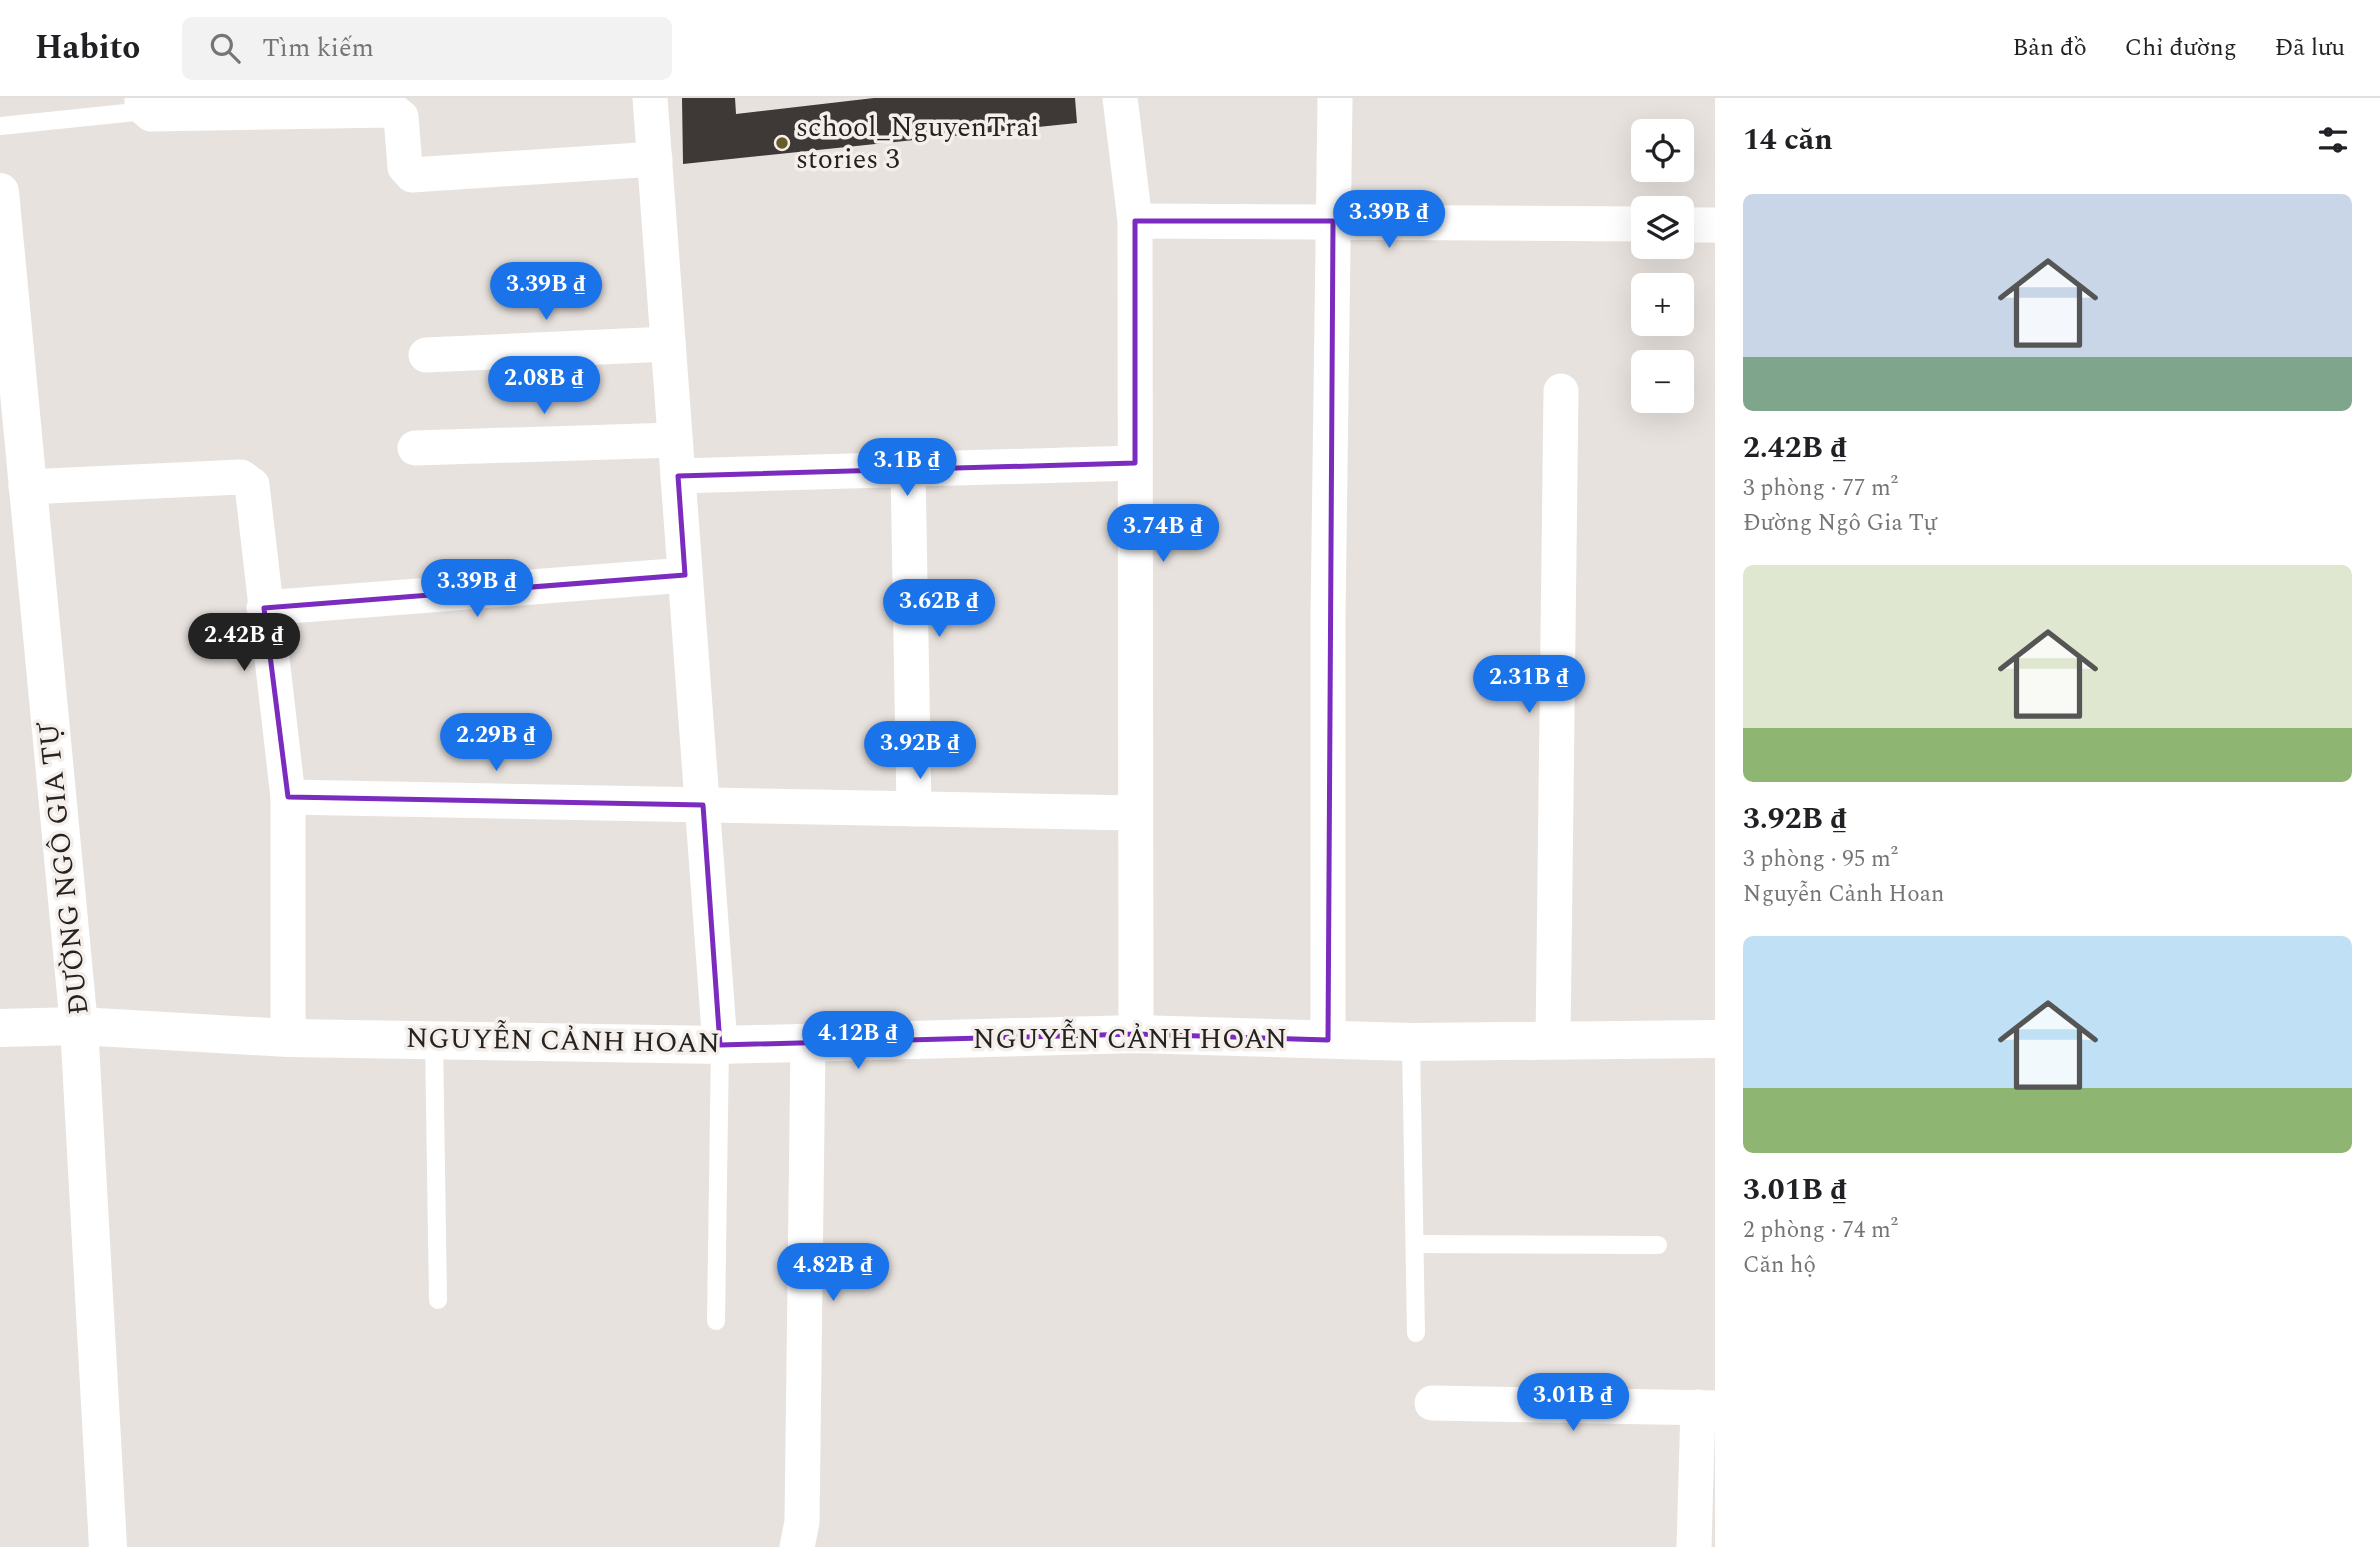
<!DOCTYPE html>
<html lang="vi">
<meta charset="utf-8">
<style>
body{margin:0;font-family:Spectral,serif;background:#f2f2f2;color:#202124;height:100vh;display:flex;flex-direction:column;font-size:26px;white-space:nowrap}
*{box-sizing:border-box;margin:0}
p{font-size:23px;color:#757577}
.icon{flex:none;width:38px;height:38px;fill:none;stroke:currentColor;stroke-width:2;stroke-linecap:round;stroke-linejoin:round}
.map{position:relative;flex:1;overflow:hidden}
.details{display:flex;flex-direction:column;background:#fff;width:665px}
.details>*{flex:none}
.tools{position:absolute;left:1631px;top:21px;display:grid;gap:14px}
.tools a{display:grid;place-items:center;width:63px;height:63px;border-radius:10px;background:#fff;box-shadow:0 7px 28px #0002;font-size:35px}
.price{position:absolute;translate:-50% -60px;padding:0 16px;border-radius:24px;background:#1a73e8;color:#fff;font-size:23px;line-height:46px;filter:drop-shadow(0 2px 4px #0008)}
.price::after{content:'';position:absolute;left:50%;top:42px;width:21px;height:16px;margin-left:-10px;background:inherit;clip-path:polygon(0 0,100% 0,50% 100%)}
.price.selected{background:#222;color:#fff}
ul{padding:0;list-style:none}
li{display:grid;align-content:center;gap:14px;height:371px;padding:0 28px}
li span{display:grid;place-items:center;height:217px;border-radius:10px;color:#555}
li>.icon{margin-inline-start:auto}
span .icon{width:126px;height:126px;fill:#fffc;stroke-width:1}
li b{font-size:30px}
h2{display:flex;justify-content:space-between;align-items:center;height:84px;padding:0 28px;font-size:30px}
header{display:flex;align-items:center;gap:42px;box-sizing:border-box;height:98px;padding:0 35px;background:#fff;border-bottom:2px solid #e0e0e0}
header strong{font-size:33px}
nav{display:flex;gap:38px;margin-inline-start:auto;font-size:24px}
.search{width:490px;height:63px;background:#f2f2f2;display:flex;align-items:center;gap:18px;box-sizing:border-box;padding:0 24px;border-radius:10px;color:#757577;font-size:26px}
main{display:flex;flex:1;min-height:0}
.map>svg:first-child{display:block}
.building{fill:#3e3936}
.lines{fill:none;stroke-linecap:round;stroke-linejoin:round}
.service{stroke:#fff;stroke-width:18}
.minor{stroke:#fff;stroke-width:35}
.tertiary{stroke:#fff;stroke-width:38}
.marked{fill:none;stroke:#7b2cbf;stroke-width:5;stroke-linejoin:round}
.poi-dot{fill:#675c29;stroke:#f5efeb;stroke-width:2.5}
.labels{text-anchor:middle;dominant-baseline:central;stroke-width:7;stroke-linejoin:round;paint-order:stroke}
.poi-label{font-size:28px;fill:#252322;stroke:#f5efeb;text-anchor:start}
.street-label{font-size:28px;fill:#252322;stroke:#f5efeb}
</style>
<header>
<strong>Habito</strong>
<div class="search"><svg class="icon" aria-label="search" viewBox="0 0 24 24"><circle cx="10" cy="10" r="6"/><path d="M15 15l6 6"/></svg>Tìm kiếm</div>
<nav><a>Bản đồ</a><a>Chỉ đường</a><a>Đã lưu</a></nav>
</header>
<main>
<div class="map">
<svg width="1715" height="1449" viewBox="0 0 1715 1449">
<rect width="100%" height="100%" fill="#e8e2de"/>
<!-- building -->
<path class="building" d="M682,0H735L736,16L874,0H1075L1077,25L683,66Z"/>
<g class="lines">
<!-- service -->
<g class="service">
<path d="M0,28L145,13"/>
<path d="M434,941L438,1202"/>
<path d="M1411,944L1416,1235"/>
<path d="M1415,1146L1658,1147"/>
<path d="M716,1223L720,947"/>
</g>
<!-- minor -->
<g class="minor">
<path d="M142,0V8L151,16L392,12L401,19L405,69L412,77L655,61"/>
<path d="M650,0L720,947"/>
<path d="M1120,0L1135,123L1136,936"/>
<path d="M1135,123L1643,126"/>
<path d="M1682,127H1715"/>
<path d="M426,257L668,246"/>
<path d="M415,350L675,342"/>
<path d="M908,371L914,711"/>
<path d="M678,378L1135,365"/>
<path d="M26,389L241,379L252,387L288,699V940"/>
<path d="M264,510L685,477"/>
<path d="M288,699L1135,715"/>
<path d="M1328,942V519L1335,0"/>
<path d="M1553,942L1561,293"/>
<path d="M1432,1305L1715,1310"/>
<path d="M797,1449L802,1424L808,945"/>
<path d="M1694,1449L1698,1309"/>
</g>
<!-- tertiary -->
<g class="tertiary">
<path d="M0,94L79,928L108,1449"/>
<path d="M0,930L79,928L288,940L720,947L1136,936L1411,944L1715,941"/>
</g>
</g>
<!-- marked area -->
<path class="marked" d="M1135,123H1333L1328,942L1136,936L720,947L703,707L288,699L264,510L685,477L678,378L1135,365Z"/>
<!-- markers -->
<circle class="poi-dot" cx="782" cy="45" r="7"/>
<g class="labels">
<!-- poi labels -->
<g class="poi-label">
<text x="796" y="29">school_NguyenTrai<tspan x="796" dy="32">stories 3</tspan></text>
</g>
<!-- street labels -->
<g class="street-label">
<text transform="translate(64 771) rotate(-96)">ĐƯỜNG NGÔ GIA TỰ</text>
<text x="1130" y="941">NGUYỄN CẢNH HOAN</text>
<text transform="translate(563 943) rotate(1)">NGUYỄN CẢNH HOAN</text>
</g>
</g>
</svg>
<div class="tools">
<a><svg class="icon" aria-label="locate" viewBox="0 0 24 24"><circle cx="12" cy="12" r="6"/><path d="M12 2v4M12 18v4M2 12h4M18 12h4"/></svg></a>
<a><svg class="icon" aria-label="layers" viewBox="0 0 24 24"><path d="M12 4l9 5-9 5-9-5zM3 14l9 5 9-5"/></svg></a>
<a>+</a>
<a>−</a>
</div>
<b class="price" style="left:1389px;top:152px">3.39B ₫</b>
<b class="price" style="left:546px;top:224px">3.39B ₫</b>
<b class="price" style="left:544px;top:318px">2.08B ₫</b>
<b class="price" style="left:907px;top:400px">3.1B ₫</b>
<b class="price" style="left:1163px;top:466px">3.74B ₫</b>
<b class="price" style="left:477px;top:521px">3.39B ₫</b>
<b class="price" style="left:939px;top:541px">3.62B ₫</b>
<b class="price selected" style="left:244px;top:575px">2.42B ₫</b>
<b class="price" style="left:1529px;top:617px">2.31B ₫</b>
<b class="price" style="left:496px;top:675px">2.29B ₫</b>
<b class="price" style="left:920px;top:683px">3.92B ₫</b>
<b class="price" style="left:858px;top:973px">4.12B ₫</b>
<b class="price" style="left:833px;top:1205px">4.82B ₫</b>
<b class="price" style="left:1573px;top:1335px">3.01B ₫</b>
</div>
<section class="details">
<h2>14 căn<svg class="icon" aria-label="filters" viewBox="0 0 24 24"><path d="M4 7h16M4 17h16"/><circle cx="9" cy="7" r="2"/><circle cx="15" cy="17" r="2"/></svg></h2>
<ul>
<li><span style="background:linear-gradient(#c9d6e8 75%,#7fa58c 0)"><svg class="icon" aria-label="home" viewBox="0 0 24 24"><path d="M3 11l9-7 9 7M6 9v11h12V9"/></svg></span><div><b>2.42B ₫</b><p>3 phòng · 77 m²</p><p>Đường Ngô Gia Tự</p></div></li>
<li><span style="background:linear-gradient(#dfe7d0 75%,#8fb573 0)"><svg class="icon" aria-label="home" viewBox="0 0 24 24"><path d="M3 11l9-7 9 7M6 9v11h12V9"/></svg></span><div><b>3.92B ₫</b><p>3 phòng · 95 m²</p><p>Nguyễn Cảnh Hoan</p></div></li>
<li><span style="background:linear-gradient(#bfe0f5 70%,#8fb573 0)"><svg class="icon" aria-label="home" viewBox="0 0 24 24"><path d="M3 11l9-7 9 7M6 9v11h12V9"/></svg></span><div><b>3.01B ₫</b><p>2 phòng · 74 m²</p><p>Căn hộ</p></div></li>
</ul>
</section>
</main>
